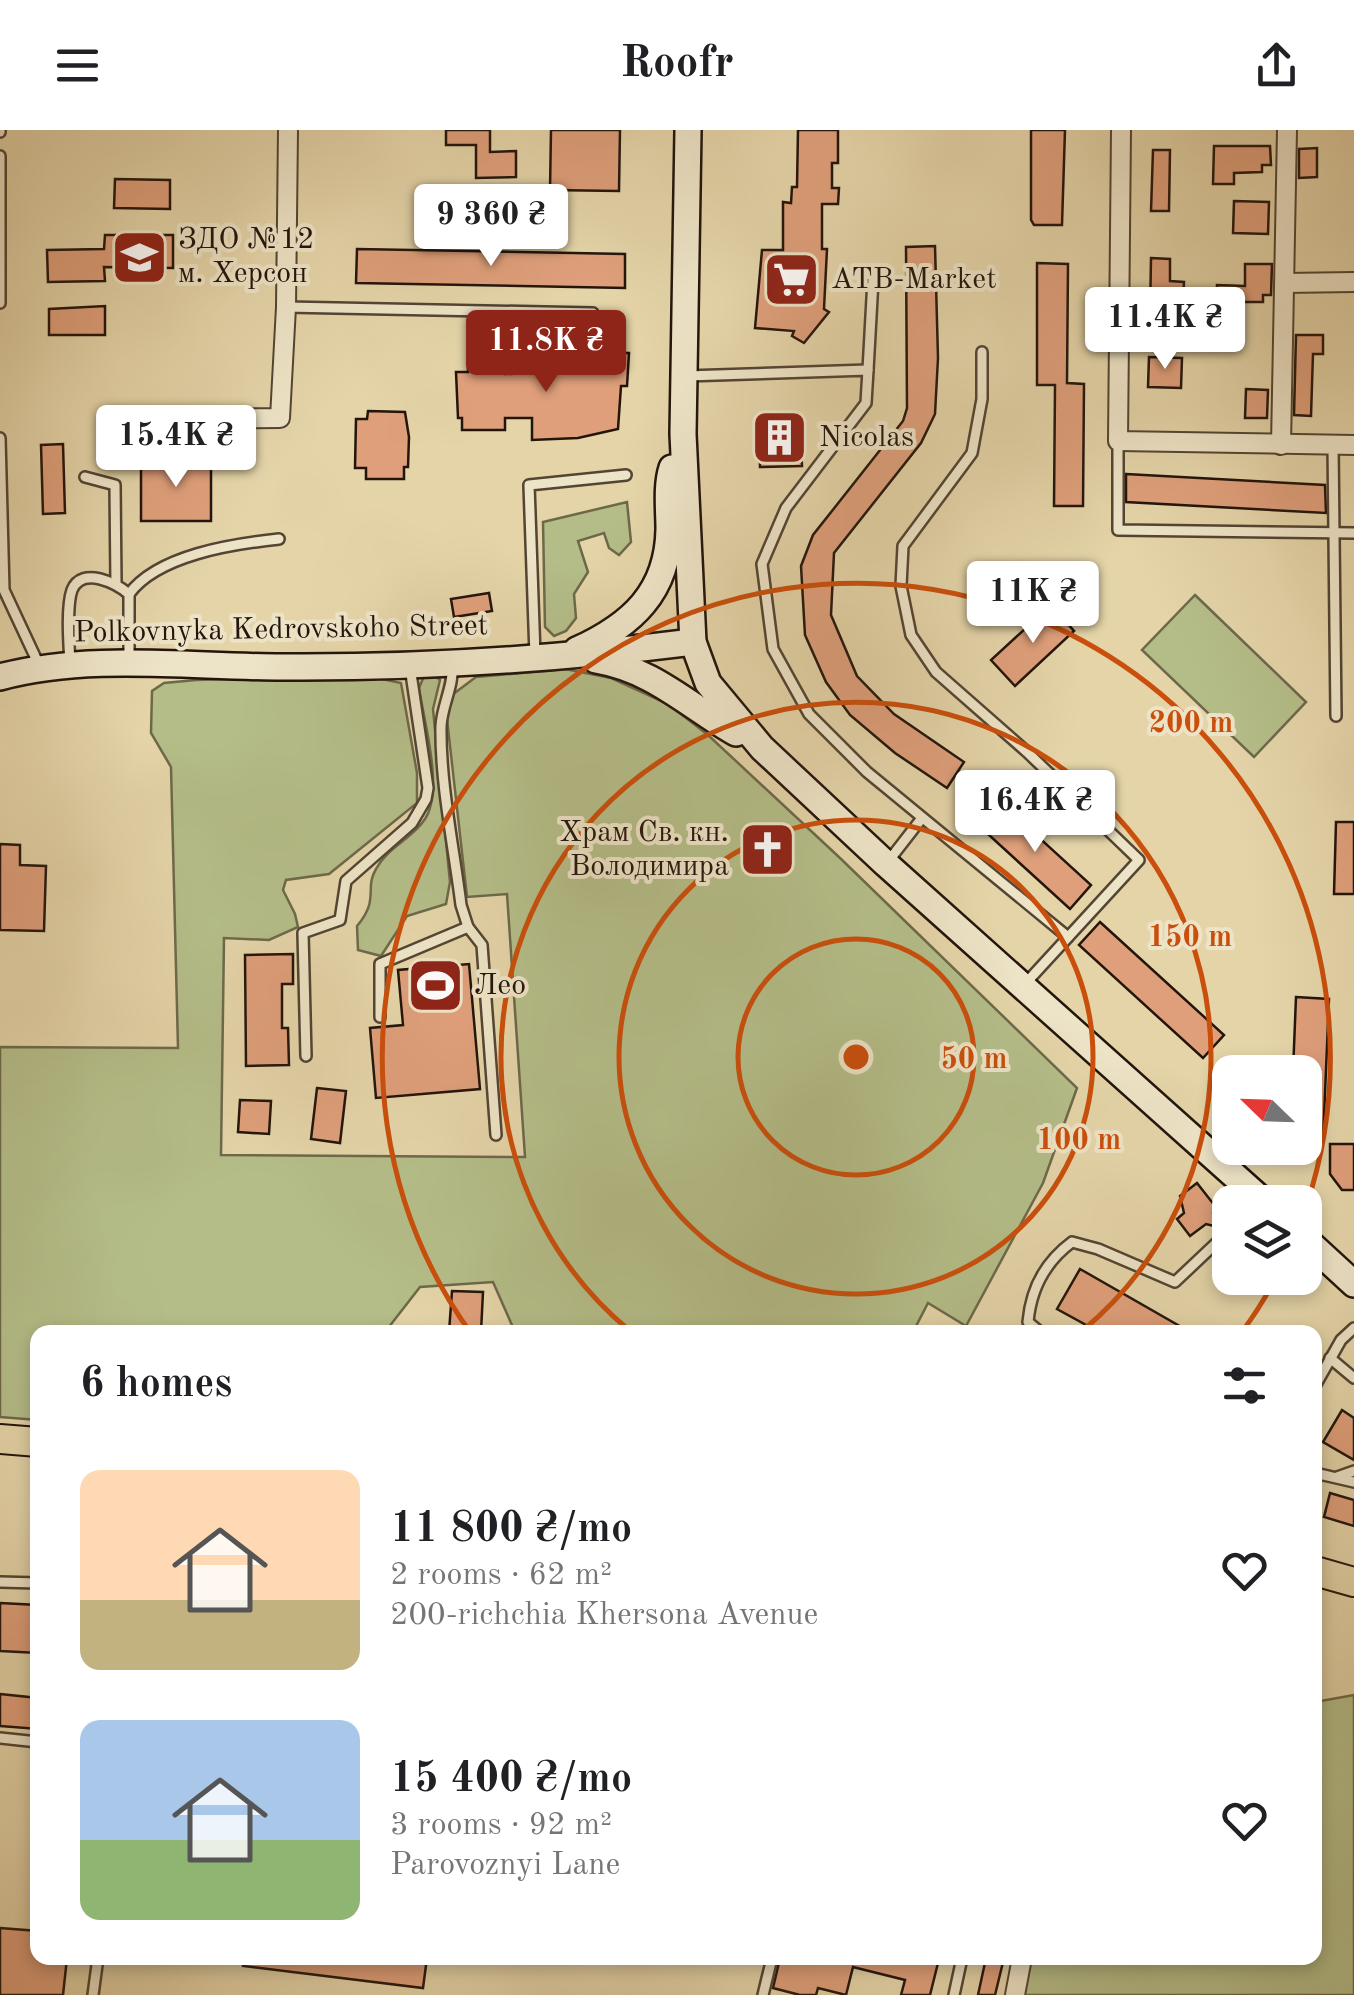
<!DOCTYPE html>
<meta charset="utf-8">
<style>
body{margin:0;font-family:"Old Standard TT",serif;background:#f6f6f6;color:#202124;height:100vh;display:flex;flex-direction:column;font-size:38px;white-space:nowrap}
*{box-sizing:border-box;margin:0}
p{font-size:32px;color:#757577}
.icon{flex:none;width:55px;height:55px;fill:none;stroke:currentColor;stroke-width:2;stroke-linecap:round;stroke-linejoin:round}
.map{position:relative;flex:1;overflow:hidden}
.details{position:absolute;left:30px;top:1195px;width:1292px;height:640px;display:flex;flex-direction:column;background:#fff;border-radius:20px;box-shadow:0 5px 15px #0003}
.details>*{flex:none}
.needle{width:65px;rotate:293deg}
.controls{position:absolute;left:1212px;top:925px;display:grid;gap:20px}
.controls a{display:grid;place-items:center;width:110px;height:110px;border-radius:20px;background:#fff;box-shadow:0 5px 15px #0003;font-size:50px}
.price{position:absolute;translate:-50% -85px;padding:0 22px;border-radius:10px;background:#fff;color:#222;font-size:32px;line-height:65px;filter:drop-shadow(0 2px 5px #0008)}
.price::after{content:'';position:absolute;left:50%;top:60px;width:30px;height:22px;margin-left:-15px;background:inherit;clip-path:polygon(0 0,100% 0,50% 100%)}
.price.on{background:#8f2418;color:#fff}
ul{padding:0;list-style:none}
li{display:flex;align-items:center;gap:30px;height:250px;padding:0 50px}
li span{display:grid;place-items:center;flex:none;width:280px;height:200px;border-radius:20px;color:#555}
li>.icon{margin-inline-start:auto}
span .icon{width:120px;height:120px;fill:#fffc;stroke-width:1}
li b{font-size:42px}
h2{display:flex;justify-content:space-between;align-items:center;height:120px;padding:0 50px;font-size:42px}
header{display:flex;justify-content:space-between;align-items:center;height:130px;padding:0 50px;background:#fff;font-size:45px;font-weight:700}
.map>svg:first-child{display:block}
.green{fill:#b4bd88;stroke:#6c694a;stroke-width:2.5}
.building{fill:#de9f7a;stroke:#23150c;stroke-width:2.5}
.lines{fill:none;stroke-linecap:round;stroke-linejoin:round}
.lane-casing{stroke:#534533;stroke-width:14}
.street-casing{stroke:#534533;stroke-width:22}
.secondary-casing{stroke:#23150c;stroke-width:30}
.primary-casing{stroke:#23150c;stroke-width:32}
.lane{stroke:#ede3c6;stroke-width:9}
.street{stroke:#ede3c6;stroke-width:18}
.secondary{stroke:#ede3c6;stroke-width:25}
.primary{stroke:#e4d4a8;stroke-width:28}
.ring{fill:none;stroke:#ca4f0c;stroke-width:5}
.labels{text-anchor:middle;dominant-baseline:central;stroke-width:8;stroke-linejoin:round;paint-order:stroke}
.poi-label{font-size:30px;fill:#23150c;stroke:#ede3c6;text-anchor:start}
.street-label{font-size:30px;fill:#23150c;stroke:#ede3c6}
.centre{fill:#ca4f0c;stroke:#ede3c6;stroke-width:5}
.ring-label{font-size:30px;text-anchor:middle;font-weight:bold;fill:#ca4f0c;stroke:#ede3c6;stroke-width:8;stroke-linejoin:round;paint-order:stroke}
</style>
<header><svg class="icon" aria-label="menu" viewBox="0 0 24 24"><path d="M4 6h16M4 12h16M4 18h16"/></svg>Roofr<svg class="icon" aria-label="share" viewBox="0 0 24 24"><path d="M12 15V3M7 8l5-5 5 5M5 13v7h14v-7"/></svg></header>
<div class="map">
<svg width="1354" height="1865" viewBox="0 0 1354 1865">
<rect width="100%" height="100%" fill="#e4d4a8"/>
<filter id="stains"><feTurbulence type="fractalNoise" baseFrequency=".002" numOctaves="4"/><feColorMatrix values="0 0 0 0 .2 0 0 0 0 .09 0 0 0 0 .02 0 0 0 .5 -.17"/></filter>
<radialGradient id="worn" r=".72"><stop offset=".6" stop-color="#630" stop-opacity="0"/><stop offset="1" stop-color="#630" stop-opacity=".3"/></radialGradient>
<!-- green -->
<g class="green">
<path d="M627,372L631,412L619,425L609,418L604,403L578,411L588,442L574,464L576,488L566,501L554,506L545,497L543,392Z"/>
<path d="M1195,465L1306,572L1254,627L1142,520Z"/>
<path d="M565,539L611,548L668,574L708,605L840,728L1077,958L1043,1053L966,1196L928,1173L913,1202H515L493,1152L420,1157L385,1202H38L37,1290L0,1287V917L178,918L171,637L151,603L152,561L164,553L196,550L363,545L401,553L417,643V673L329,744L286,750L283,760L295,784L298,797L269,810L224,808L221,1025L525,1027L507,764L467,767L447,589L452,565L476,547Z"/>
<path d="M424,546H436L440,550L433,579L450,752L446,774L407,786L381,826L358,820L357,796C380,769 364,759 376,739C388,717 412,709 425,689C444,660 424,592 419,558Z"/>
<path d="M1354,1565V1865H1021L1028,1828H1315V1572Z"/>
</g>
<!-- building -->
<g class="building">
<path d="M446,0H490V22L516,21V47L476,48V15H446Z"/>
<path d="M551,0H620L619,61L550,60Z"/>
<path d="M798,0H838V33H832V58H839L838,74H822V119H827L824,179L829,182L804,213L792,206L794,201L755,198L762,120H783V72L791,73L792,57H797Z"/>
<path d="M1031,0H1065L1062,95H1034L1031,90Z"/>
<path d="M1214,16H1270L1271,35H1262V42L1234,43V54H1213Z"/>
<path d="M1317,18V47L1299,48V19Z"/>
<path d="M1153,20H1170L1169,81H1151Z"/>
<path d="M115,49L170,50V79L114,78Z"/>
<path d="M1234,71L1269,72L1268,104L1233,103Z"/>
<path d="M105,105H173V138L104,137L105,151L48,152L47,120L104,119Z"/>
<path d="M935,116L938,228L935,284L921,313L834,423L831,485L857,546L894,584L964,632L947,658L895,623L850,585L826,552L805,505L801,436L813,405L903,291L907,278L906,117Z"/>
<path d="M357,119L625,124V158L356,153Z"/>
<path d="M1151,128L1170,129V151L1184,152L1183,171H1162V201H1142V186H1150Z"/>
<path d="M1037,133L1068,134L1067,253L1084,254L1083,376H1054L1055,255H1037Z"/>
<path d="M1245,134H1272L1271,165H1263V172H1236L1235,197H1243V215H1213L1217,155L1245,156Z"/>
<path d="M105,176V205H49V179Z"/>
<path d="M1296,205H1323V224H1313L1311,286L1294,285Z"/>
<path d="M532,222L629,223L627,256H621L618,299L578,308L532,310V288H505V300H462V288H458L456,242H468V233H505V244L532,243Z"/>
<path d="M1149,227L1182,228L1181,258L1148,257Z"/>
<path d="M1246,259L1268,260L1267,288H1245Z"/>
<path d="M368,281L405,282L409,307L408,337H404V349H366V338H355L356,289H367Z"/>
<path d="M800,295L802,336L760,337L759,296Z"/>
<path d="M63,314L65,383L43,384L41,315Z"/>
<rect x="141" y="328" width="70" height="63"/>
<path d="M1126,344L1325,355L1326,383L1126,372Z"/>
<path d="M489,463L492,481L454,487L451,469Z"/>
<path d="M1051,475L1074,501L1015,556L991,530Z"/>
<path d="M1000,672L1091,755L1070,779L978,695Z"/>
<path d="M1336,692H1354V764H1334Z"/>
<path d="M773,700L778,739L763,741L758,702Z"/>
<path d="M0,714L20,715V735L46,736L44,801L0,800Z"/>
<path d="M1100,792L1224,905L1203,928L1079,815Z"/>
<path d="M293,824V854H282V898H288L289,935L246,936L245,825Z"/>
<path d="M469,834L480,959L376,968L370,898L403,895L398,840Z"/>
<path d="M1296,867L1329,869L1323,1011L1305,1010V942H1293Z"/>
<path d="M317,958L346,961L340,1013L311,1009Z"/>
<path d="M240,970L271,971L269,1004L238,1002Z"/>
<path d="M1330,1014H1354V1060H1342L1330,1044Z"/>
<path d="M1197,1053L1215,1076L1213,1083L1218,1097L1206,1094L1190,1106L1177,1089L1184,1083L1180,1066Z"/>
<path d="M1080,1139L1190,1202H1099L1057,1179Z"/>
<path d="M452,1161L483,1162L481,1202H449Z"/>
<path d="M1342,1280L1354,1288V1330L1323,1312Z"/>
<path d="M1330,1363L1354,1370V1396L1324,1387Z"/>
<path d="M0,1473L38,1475V1523L0,1521Z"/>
<path d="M0,1564L38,1568V1599L0,1596Z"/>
<path d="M0,1798L38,1801V1828H67L63,1865H0Z"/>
<path d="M244,1828H427L423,1858L243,1836Z"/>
<path d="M780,1828H914L938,1833L930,1865H901L905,1850L853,1837L846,1865L818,1858L816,1865H800L773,1858Z"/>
<path d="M986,1828H1004L995,1865H978Z"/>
</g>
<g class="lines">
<defs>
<g id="lane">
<path d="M0,2V0"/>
<path d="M0,26V173"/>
<path d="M286,177L593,183"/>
<path d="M982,222V269L972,323L903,416L901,456L911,505L936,542L1027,622L1139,730L1025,854"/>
<path d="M868,240L873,150"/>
<path d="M686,246L868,240L866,273L786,378L762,434L773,519L809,584L867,642L1068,807"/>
<path d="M0,308L4,460L39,535"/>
<path d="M1118,311V400L1354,403"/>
<path d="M1333,315L1336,586"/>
<path d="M85,347L115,355L116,454"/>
<path d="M129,464C158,425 232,414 279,409"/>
<path d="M535,525L529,355L626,345"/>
<path d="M70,534C69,515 66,477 72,460C82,435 117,454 129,464V532"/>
<path d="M452,535C454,556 442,575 441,596C440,653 454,718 461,775L468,797L482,815L496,1005"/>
<path d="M887,733L922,688"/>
<path d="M380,887V834L468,797"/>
<path d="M306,926L303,803L340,790L346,751L412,693L426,669L428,658L410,537"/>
<path d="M1040,1202L1028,1192C1031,1158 1045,1132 1072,1112L1098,1119L1175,1152L1230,1100"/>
<path d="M1330,1228L1354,1248"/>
<path d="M1315,1256L1341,1210L1354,1198"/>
<path d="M1315,1343L1354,1352"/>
<path d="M1337,1347L1354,1341"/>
<path d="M0,1452L38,1453"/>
<path d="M0,1608L38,1612"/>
<path d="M93,1865L97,1835L94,1828"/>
<path d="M763,1865L772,1828"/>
<path d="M954,1865L962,1828"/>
</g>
<g id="street">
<path d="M1121,0L1118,311L1354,315"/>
<path d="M1285,153L1354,152"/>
<path d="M142,289L280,288L286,177L288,0"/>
<path d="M1281,315L1287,0"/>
<path d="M1015,1865L1022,1828"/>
</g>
<g id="secondary">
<path d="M688,0L683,304L693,512L708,553L762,618L886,734L1264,1072"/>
<path d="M577,520C632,495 668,462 669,399C669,380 666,356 672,338"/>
<path d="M596,530C654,540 687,575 736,603"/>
<path d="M0,547C90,523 189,537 282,537C419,538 557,529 693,512"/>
<path d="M1305,1109L1354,1154"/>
</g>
<g id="primary">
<path d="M0,1309L38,1312"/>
<path d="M1315,1441L1354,1452"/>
</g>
</defs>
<!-- lane casing -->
<use href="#lane" class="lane-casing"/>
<!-- street casing -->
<use href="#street" class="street-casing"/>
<!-- secondary casing -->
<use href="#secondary" class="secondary-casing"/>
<!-- primary casing -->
<use href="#primary" class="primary-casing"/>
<!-- lane -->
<use href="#lane" class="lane"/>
<!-- street -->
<use href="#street" class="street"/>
<!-- secondary -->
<use href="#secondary" class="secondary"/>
<!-- primary -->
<use href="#primary" class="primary"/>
</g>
<!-- distance rings -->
<g class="ring">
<circle cx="856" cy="927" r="118"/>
<circle cx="856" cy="927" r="237"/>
<path d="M630 1201A355 355 0 1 1 1082 1201"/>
<path d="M1275 1150A474 474 0 0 1 1242 1202M470 1202A474 474 0 1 1 1306 1077"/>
</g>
<!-- icons -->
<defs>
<symbol id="school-square" viewBox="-11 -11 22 22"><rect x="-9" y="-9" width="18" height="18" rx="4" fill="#8f2418" stroke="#ede3c6"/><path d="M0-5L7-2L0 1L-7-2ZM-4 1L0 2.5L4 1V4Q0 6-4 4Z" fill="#fff"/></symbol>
<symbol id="supermarket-square" viewBox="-11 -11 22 22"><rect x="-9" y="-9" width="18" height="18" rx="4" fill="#8f2418" stroke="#ede3c6"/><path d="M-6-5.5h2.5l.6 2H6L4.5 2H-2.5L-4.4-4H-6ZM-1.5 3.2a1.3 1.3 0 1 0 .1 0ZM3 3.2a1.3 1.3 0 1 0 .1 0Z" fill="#fff"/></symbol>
<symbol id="building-square" viewBox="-11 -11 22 22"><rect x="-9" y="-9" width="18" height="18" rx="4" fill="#8f2418" stroke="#ede3c6"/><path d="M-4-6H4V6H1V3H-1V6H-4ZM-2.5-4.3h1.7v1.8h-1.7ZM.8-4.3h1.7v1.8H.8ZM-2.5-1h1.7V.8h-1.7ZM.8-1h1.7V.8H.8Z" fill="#fff"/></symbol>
<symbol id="church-square" viewBox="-11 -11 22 22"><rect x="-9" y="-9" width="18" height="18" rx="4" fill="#8f2418" stroke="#ede3c6"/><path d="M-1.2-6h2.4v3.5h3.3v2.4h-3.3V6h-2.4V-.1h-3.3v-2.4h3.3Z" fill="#fff"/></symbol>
<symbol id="stadium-square" viewBox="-11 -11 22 22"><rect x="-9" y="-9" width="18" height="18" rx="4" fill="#8f2418" stroke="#ede3c6"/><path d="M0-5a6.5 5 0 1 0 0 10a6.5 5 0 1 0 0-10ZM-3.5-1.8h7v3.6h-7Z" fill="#fff"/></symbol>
</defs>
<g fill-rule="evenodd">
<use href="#school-square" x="108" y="96" width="63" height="63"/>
<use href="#supermarket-square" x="760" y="118" width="63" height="63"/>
<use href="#building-square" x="748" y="276" width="63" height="63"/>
<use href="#church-square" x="736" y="688" width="63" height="63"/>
<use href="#stadium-square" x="404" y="824" width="63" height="63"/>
</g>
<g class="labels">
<!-- poi labels -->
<g class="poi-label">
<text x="178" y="110">ЗДО №12<tspan x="178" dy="34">м. Херсон</tspan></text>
<text x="831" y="150">ATB-Market</text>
<text x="819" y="308">Nicolas</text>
<text x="729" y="703" text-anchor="end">Храм Св. кн.<tspan x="729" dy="34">Володимира</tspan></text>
<text x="474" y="856">Лео</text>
</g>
<!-- street labels -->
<g class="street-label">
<text transform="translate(281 500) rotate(-1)">Polkovnyka Kedrovskoho Street</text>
</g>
</g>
<circle cx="856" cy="927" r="15" class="centre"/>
<g class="ring-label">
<text x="1191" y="602">200 m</text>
<text x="1190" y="816">150 m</text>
<text x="974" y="938">50 m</text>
<text x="1079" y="1019">100 m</text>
</g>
<rect width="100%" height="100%" filter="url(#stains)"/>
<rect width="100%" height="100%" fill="url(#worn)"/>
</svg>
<div class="controls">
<a><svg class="needle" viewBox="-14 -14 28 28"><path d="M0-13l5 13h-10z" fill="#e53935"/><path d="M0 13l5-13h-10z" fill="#757577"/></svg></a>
<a><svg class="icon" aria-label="layers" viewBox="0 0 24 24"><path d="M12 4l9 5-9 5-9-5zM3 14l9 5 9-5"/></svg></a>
</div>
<b class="price" style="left:491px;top:139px">9 360 ₴</b>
<b class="price" style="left:1165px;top:242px">11.4K ₴</b>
<b class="price on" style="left:546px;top:265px">11.8K ₴</b>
<b class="price" style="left:176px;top:360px">15.4K ₴</b>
<b class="price" style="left:1033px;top:516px">11K ₴</b>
<b class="price" style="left:1035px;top:725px">16.4K ₴</b>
<section class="details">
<h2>6 homes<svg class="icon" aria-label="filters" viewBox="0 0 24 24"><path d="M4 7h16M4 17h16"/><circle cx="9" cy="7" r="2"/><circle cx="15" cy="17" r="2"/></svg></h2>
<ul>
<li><span style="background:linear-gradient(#ffd9b3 65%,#c2b280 0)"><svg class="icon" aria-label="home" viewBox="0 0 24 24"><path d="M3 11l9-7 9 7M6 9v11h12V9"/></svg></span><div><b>11 800 ₴/mo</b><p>2 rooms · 62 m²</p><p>200-richchia Khersona Avenue</p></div><svg class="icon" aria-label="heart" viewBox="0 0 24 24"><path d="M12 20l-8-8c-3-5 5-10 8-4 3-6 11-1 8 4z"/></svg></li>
<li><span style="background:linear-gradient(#a9c7e8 60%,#8fb573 0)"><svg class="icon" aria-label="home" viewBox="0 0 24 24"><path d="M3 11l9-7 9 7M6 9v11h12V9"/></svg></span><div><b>15 400 ₴/mo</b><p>3 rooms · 92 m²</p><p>Parovoznyi Lane</p></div><svg class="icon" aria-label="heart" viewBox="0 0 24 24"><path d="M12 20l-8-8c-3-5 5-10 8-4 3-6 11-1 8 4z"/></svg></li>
</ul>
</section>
</div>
